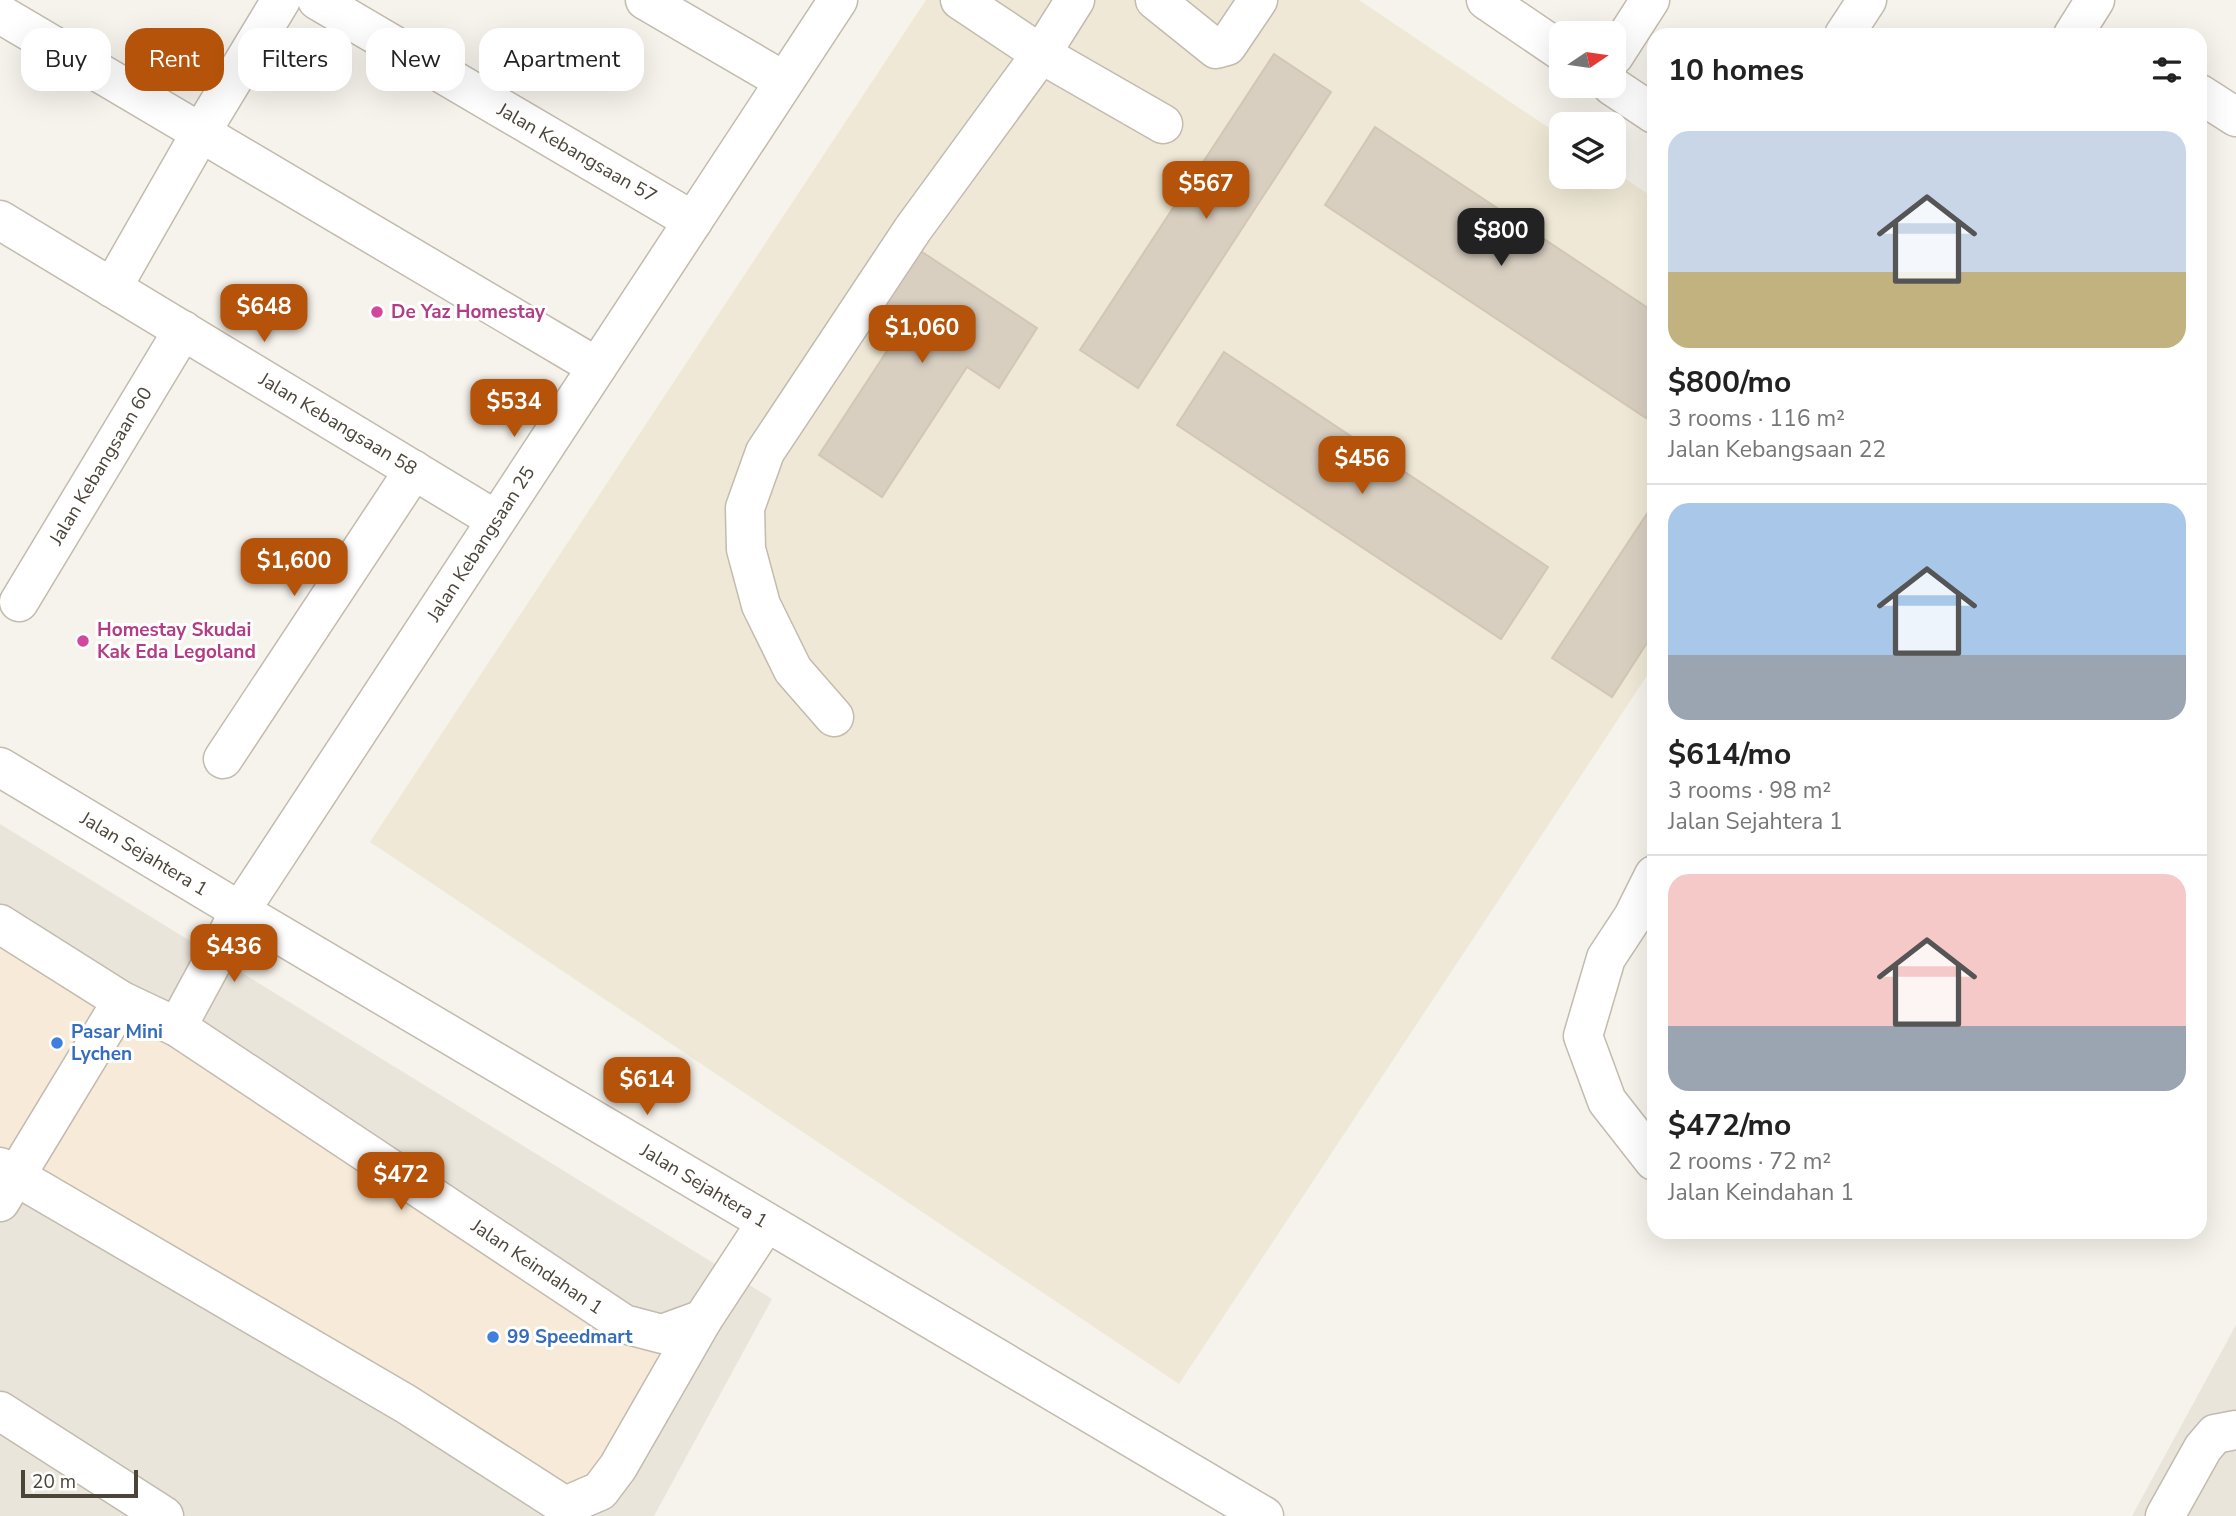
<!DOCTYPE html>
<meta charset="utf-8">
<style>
body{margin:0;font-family:"Nunito Sans",sans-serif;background:#f2f2f2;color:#222;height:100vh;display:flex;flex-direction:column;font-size:26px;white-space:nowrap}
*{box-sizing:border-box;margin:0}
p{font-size:23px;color:#767676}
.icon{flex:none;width:38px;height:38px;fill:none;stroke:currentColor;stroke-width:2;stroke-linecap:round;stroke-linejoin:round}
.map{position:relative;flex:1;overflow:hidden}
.sheet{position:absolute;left:1647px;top:28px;width:560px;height:1211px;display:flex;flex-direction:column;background:#fff;border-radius:21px;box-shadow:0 7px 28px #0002}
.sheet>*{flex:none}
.guide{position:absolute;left:21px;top:28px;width:665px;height:63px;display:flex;gap:14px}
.needle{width:46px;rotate:77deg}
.tools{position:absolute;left:1549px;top:21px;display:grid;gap:14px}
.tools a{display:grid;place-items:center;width:77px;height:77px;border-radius:14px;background:#fff;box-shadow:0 7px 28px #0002;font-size:35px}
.scale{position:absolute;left:21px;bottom:18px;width:117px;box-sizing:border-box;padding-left:7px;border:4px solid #4b4439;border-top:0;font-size:19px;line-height:24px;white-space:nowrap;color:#4b4439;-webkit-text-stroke:5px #fff;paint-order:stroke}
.price{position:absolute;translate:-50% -60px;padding:0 16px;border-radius:14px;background:#b45309;color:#fff;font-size:23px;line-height:46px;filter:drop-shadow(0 2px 4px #0008)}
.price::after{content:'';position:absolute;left:50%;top:42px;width:21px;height:16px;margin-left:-10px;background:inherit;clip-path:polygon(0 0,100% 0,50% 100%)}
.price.selected{background:#222;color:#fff}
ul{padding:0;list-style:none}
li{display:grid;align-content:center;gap:14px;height:371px;padding:0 21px}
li+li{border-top:2px solid #e0e0e0}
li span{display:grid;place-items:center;height:217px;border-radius:21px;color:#555}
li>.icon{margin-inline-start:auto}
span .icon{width:126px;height:126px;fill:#fffc;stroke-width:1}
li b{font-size:30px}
h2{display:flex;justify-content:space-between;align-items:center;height:84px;padding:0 21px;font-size:30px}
.tag{padding:0 24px;border-radius:21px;background:#fff;box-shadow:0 7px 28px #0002;font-size:24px;line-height:63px}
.tag.selected{background:#b45309;color:#fff}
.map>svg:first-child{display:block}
.residential{fill:#eae5da}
.commercial{fill:#f7ead8}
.education{fill:#efe8d6}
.building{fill:#d8cfc1;stroke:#d3c7b4;stroke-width:2}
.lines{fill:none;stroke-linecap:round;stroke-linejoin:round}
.minor-casing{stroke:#c2bbae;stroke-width:41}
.minor{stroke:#fff;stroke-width:38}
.hotel-dot{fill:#d1479c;stroke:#fff;stroke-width:2.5}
.shop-dot{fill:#3f7fe0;stroke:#fff;stroke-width:2.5}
.labels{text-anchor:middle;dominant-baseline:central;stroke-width:6;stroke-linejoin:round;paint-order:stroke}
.street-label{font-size:19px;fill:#4b4439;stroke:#fff}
.hotel-label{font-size:19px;font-weight:bold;fill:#b23c85;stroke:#fff;text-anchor:start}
.shop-label{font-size:19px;font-weight:bold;fill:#366cbe;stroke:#fff;text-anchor:start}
</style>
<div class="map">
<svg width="2236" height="1516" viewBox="0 0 2236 1516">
<rect width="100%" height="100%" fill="#f6f3ec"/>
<!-- residential -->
<g class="residential">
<path d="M0,824L772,1299L654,1516H0Z"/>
<path d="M2236,1325V1516H2132Z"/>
</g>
<!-- commercial -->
<path class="commercial" d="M0,907L695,1352L563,1516L0,1179Z"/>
<!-- education -->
<path class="education" d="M926,0H1359L1561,136V177H1614V171L1654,198V665L1179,1384L370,842Z"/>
<!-- building -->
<g class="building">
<path d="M1274,54L1331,92L1138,388L1080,350Z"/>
<path d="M1375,127L1654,312V405L1646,418L1325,205Z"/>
<path d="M910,244L1037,328L999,388L967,367L882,497L819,455L904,325L871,303Z"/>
<path d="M1224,352L1548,567L1501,639L1177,425Z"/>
<path d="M1654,503V632L1612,697L1552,658Z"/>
</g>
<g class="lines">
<defs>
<g id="minor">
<path d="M317,0L693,221"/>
<path d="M645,0L784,81"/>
<path d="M960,0L1041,54L1163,124"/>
<path d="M1155,0L1216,49L1227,46L1258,0"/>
<path d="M1486,0L1561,51"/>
<path d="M0,14L597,367"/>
<path d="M1844,35L1867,0"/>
<path d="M2073,35L2095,0"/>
<path d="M1614,56L1650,0"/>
<path d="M1612,86L1654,114"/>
<path d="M2200,94L2236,117"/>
<path d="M0,220L496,520"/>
<path d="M112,288L200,134L281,0"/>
<path d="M19,602L183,330"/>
<path d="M834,717L793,670L761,605L746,549L745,508L765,452L913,229L1041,54L1075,0"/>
<path d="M223,759L414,470"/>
<path d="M0,767L240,911L1264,1516"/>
<path d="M1654,875L1633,917L1606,958L1583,1036L1607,1101L1654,1161"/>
<path d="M0,924L122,1001L177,1027L624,1324L662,1334L703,1319L766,1223"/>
<path d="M177,1027L240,911L838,0"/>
<path d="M0,1167L406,1404L565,1506L600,1491L618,1467L703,1319"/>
<path d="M0,1202L122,1001"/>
<path d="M0,1411L164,1516"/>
<path d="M2165,1516L2203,1448L2215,1434L2236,1430"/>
</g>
</defs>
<!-- minor casing -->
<use href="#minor" class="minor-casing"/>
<!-- minor -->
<use href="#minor" class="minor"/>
</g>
<!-- markers -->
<g class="hotel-dot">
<circle cx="377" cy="312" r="7"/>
<circle cx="83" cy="641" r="7"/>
</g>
<g class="shop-dot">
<circle cx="57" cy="1043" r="7"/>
<circle cx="493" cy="1337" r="7"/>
</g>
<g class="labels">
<!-- street labels -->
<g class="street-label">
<text transform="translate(577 153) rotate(30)">Jalan Kebangsaan 57</text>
<text transform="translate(338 424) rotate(31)">Jalan Kebangsaan 58</text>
<text transform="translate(101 466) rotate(-59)">Jalan Kebangsaan 60</text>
<text transform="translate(481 544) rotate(-57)">Jalan Kebangsaan 25</text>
<text transform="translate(144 854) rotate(31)">Jalan Sejahtera 1</text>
<text transform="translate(704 1186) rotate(31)">Jalan Sejahtera 1</text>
<text transform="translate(537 1267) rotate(34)">Jalan Keindahan 1</text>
</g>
<!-- hotel labels -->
<g class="hotel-label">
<text x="391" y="312">De Yaz Homestay</text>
<text x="97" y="630">Homestay Skudai<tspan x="97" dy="22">Kak Eda Legoland</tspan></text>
</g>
<!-- shop labels -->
<g class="shop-label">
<text x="71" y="1032">Pasar Mini<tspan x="71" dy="22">Lychen</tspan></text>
<text x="507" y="1337">99 Speedmart</text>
</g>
</g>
</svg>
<div class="tools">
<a><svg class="needle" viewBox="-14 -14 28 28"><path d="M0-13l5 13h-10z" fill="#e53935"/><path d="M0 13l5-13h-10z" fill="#767676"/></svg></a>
<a><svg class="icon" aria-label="layers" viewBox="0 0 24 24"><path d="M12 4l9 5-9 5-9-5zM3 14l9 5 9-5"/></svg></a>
</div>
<div class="scale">20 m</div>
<b class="price" style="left:1206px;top:221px">$567</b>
<b class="price selected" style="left:1501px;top:268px">$800</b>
<b class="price" style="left:264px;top:344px">$648</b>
<b class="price" style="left:922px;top:365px">$1,060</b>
<b class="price" style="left:514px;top:439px">$534</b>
<b class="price" style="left:1362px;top:496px">$456</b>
<b class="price" style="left:294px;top:598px">$1,600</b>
<b class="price" style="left:234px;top:984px">$436</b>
<b class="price" style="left:647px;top:1117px">$614</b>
<b class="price" style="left:401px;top:1212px">$472</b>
<div class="guide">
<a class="tag">Buy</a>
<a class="tag selected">Rent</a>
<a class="tag">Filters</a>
<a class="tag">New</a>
<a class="tag">Apartment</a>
</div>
<section class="sheet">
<h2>10 homes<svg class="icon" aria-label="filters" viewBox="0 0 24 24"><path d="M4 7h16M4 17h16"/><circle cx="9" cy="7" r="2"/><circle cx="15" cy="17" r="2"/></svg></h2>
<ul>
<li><span style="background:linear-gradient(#c9d6e8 65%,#c2b280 0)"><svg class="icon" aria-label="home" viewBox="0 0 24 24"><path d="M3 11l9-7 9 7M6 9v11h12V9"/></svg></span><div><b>$800/mo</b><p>3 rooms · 116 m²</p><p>Jalan Kebangsaan 22</p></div></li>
<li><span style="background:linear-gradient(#a9c7e8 70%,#9aa5b1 0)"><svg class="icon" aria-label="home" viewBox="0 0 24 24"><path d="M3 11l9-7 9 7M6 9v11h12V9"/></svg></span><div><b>$614/mo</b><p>3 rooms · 98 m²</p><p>Jalan Sejahtera 1</p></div></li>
<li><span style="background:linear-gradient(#f6c9c9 70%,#9aa5b1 0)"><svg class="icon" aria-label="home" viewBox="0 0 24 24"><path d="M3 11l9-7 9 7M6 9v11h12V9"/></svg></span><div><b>$472/mo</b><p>2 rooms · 72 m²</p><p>Jalan Keindahan 1</p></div></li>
</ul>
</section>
</div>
